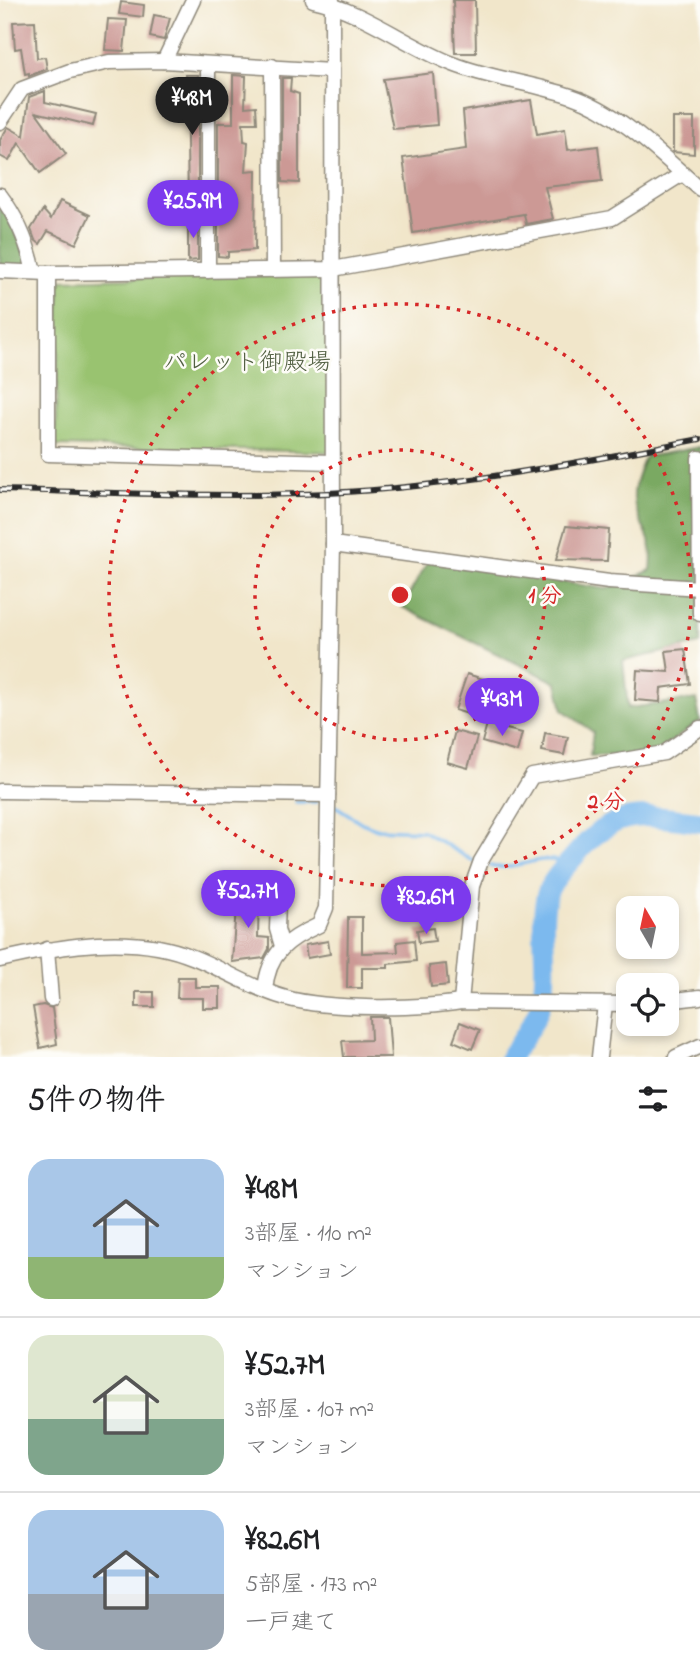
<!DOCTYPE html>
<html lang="ja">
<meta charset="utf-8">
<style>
body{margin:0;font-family:"Indie Flower","Klee One",sans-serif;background:#f2f2f2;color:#202124;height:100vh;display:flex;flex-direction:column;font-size:26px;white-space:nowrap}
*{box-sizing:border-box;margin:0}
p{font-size:23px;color:#757577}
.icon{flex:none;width:38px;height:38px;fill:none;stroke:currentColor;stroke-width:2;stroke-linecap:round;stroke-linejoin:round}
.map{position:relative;height:1057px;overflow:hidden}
.details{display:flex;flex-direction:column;background:#fff;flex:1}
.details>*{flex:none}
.needle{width:46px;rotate:351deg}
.buttons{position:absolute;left:616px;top:896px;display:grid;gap:14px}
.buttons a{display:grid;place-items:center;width:63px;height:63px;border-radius:14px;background:#fff;box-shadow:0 4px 10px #0003;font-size:35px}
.price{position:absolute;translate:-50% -60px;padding:0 16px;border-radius:24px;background:#7c3aed;color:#fff;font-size:23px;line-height:46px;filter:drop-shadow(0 2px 4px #0008)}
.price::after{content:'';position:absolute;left:50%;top:42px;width:21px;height:16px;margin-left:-10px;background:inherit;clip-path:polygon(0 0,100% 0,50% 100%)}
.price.selected{background:#222;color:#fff}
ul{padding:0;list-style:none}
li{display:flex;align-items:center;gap:21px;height:175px;padding:0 28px}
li+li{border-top:2px solid #e0e0e0}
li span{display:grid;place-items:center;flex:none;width:196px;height:140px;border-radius:21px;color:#555}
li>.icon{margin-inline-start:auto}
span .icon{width:84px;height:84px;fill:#fffc;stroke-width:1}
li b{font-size:30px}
h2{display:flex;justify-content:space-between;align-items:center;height:84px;padding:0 28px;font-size:30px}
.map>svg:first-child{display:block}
.green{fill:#99c370;stroke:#62774e;stroke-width:2}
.forest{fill:#7aa962;stroke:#526a46;stroke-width:2}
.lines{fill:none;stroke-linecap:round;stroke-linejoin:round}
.stream{stroke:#7bb9ee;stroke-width:3.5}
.river{stroke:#7bb9ee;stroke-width:21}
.building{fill:#cc9995}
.minor-casing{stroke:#8e887a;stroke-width:17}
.minor{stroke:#fff;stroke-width:14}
.rail-casing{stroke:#2b2b2b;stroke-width:6}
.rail{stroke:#fdfcf7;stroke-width:3.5;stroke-dasharray:10;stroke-linecap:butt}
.ring{fill:none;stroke:#d62828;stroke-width:3.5;stroke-dasharray:3.5 7}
.labels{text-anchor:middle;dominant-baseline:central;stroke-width:5;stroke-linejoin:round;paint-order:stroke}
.park-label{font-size:24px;fill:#526043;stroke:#fdfcf7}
.centre{fill:#d62828;stroke:#fdfcf7;stroke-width:3.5}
.ring-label{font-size:21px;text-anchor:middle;font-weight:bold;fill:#d62828;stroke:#fdfcf7;stroke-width:5;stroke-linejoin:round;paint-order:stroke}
</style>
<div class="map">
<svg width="700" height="1057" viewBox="0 0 700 1057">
<rect width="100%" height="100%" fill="#fdfcf7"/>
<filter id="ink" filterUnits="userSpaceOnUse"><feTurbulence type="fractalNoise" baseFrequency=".0143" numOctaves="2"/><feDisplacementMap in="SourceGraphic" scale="14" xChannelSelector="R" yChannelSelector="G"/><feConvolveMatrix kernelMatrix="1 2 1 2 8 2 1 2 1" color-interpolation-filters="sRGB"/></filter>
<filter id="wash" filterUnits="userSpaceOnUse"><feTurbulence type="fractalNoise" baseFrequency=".00686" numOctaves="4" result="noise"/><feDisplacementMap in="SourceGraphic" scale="28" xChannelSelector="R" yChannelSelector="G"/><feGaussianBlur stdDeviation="1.57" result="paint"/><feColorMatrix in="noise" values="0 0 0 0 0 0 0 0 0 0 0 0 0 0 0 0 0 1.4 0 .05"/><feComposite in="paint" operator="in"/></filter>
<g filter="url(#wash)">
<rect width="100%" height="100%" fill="#f1e6ca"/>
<!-- green -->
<path class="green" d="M333,273L335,452L55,446L60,280Z"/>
<!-- forest -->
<g class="forest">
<path d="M0,198L34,272L0,271Z"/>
<path d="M700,447V644L623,661L628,708L696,699L700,721L654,754L590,756L593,732L563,710L557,683L402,607L428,561L607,589L651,570C655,537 643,534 635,506C631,489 639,472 645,457Z"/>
</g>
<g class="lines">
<!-- stream -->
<g class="stream">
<path d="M296,802H317"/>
<path d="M334,805L362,823L378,829L423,831L475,862"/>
<path d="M490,866C516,873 541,850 567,865"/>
</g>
<!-- river -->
<path class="river" d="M510,1057C519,1043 532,1027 538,1011C553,974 537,931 547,894C551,881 563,869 572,859C615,807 638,814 700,822"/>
</g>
<g id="blocks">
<!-- building -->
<g class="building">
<path d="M453,0H475L476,53H455Z"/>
<path d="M121,2L144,5L143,17L119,14Z"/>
<path d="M154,15L170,18L164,40L150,37Z"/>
<path d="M108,19L127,20L124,51L105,50Z"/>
<path d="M35,21L37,58L45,57L47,69L29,76V73L25,74L21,48L15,49L13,22Z"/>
<path d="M433,73L437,125L393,129L383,79Z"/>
<path d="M186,75H198V202L188,203Z"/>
<path d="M233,75L246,76L245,107L256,106L257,123H243L244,141L248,142L246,171L256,170L255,250L228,252V257L218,256V123H233Z"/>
<path d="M282,78H291L290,91L299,94V183L282,182Z"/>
<path d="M45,91V102L96,114L93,126L36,112L66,154L40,173L19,143L9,161L0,156V140L8,127L24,136L29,97Z"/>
<path d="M531,100L537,134L565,129L568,150L598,146L602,181L545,187L553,219L526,224L524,214L413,233L403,158L466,149L463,111Z"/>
<path d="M673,118H694V154L673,152Z"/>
<path d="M60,201L90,215L76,244L48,231L40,244L35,240L31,229L43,210L51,219Z"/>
<path d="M188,220L198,221V260L188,261Z"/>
<path d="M566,526L609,530L607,561L556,560Z"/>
<path d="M685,649L690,684L661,688L660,702L635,700L637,670L669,672L666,651Z"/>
<path d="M467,674L483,679L471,715L455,710Z"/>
<path d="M487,724L522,733L517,752L482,742Z"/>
<path d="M455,731L477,737L468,768L447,762Z"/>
<path d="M545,733L568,737L564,755L542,751Z"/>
<path d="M237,894H259L258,937L269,938V949L264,958L232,962Z"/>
<path d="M348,917H362V953L398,952L397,942L414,940L416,961L388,964V968H362V988H347Z"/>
<path d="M433,928L435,941L419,943L417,930Z"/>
<path d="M328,941L330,954L307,958L305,945Z"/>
<path d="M446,964L448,985L431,987L429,966Z"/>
<path d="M178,977H195V987H220V1008H203V998H177Z"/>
<rect x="136" y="992" width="18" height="15"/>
<path d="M43,1005L52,1008L57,1044L40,1048L33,1007Z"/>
<path d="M370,1017H388L391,1057H344L342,1041L371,1040Z"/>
<path d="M460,1022L480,1030L472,1049L453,1041Z"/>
</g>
</g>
</g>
<g filter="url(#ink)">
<use href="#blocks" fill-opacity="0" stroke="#8e887a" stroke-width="2"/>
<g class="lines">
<defs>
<g id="minor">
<path d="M313,0C364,11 405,45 453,64C491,79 533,83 571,96C620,112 662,156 700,189"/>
<path d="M164,61L193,0"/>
<path d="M208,66V271"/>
<path d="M272,66L273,270"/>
<path d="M0,122L22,89L70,71L109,62L164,61L331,71"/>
<path d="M0,195C18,219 28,243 34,272"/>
<path d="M0,271L48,273L333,269L612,218L682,174"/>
<path d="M48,273V454L332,462"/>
<path d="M699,458L700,614"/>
<path d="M333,544L609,582L700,588"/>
<path d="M0,791L328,795"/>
<path d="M278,901L277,929L282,946"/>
<path d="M47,949L51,999"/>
<path d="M0,960C52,948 104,938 158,947C205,955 242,986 286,998C329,1010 417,1009 461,1002L628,1004"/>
<path d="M265,990C268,953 288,939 319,925L326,908L333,544L332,0"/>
<path d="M667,1001L700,997"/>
<path d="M461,1002L472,886L481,861L532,776L664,753L700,728"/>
<path d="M599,1057L605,1004"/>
<path d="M676,1057L700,1046"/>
</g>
</defs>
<!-- minor casing -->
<use href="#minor" class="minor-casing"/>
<!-- minor -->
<use href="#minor" class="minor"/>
<defs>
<path id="rail" d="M0,490C109,492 219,498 328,493C453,487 578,463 700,439"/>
</defs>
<!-- rail casing -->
<use href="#rail" class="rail-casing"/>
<!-- rail -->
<use href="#rail" class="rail"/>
</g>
</g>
<!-- distance rings -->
<g class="ring">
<circle cx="400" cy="595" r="145"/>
<circle cx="400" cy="595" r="291"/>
</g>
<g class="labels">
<!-- park labels -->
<g class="park-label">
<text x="247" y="363">パレット御殿場</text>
</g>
</g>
<circle cx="400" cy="595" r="10" class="centre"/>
<g class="ring-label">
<text x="545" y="602">1 分</text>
<text x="606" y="808">2 分</text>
</g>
</svg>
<div class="buttons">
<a><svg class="needle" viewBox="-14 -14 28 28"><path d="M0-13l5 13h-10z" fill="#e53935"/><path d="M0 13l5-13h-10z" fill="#757577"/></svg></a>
<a><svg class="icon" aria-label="locate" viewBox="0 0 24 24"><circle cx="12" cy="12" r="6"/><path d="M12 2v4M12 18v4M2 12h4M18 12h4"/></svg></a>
</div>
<b class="price selected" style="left:192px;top:137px">¥48M</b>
<b class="price" style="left:193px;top:240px">¥25.9M</b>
<b class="price" style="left:502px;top:738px">¥43M</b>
<b class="price" style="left:248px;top:930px">¥52.7M</b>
<b class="price" style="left:426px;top:936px">¥82.6M</b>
</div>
<section class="details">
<h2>5件の物件<svg class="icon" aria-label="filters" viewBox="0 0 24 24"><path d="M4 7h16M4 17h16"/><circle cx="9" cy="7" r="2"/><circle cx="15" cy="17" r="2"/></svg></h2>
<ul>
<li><span style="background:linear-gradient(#a9c7e8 70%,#8fb573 0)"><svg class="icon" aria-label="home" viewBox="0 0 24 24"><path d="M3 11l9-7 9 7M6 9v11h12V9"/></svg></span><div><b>¥48M</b><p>3部屋 · 110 m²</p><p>マンション</p></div></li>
<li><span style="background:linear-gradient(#dfe7d0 60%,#7fa58c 0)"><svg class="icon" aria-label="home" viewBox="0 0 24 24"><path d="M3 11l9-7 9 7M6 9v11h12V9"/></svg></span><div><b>¥52.7M</b><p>3部屋 · 107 m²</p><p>マンション</p></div></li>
<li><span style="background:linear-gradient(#a9c7e8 60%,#9aa5b1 0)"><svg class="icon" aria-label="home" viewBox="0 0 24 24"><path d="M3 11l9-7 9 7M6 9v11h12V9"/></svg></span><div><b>¥82.6M</b><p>5部屋 · 173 m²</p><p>一戸建て</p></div></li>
</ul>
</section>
